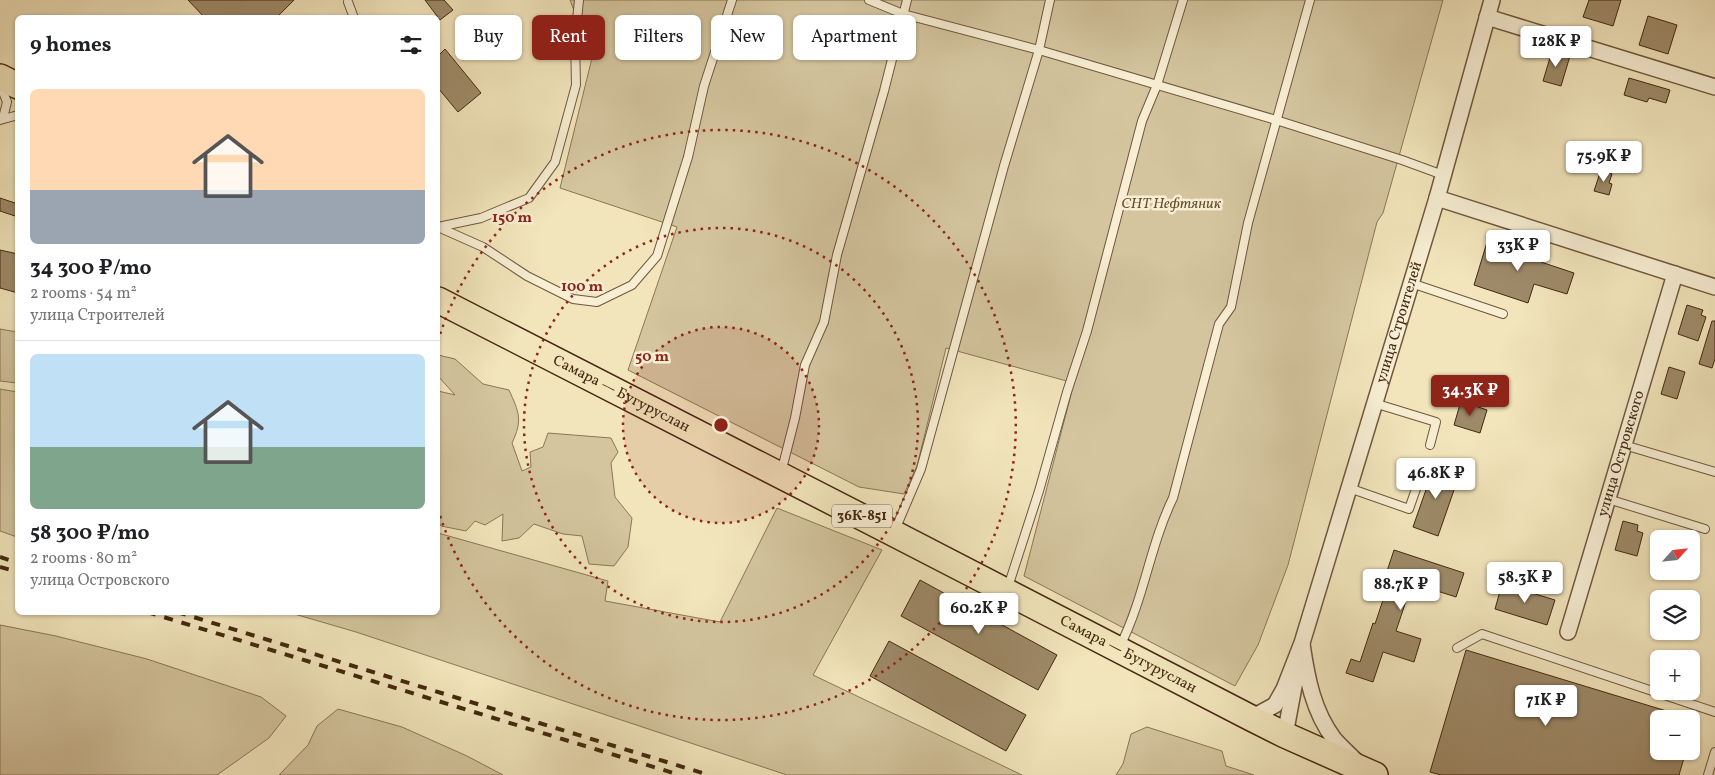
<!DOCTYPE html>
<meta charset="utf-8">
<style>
body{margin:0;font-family:Vollkorn,serif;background:#f6f6f6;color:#202124;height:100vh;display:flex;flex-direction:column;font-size:19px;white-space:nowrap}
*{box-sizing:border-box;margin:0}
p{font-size:16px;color:#757577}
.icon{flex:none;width:28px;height:28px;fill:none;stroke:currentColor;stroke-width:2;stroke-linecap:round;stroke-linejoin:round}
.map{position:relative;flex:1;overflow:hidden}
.drawer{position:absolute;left:15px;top:15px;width:425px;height:600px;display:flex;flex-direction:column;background:#fff;border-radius:8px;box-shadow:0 1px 4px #0004}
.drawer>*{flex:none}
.top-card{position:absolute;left:455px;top:15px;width:475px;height:45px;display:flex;gap:10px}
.needle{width:32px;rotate:63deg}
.controls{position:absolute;left:1650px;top:530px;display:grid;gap:10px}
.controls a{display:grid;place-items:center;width:50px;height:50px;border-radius:8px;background:#fff;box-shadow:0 1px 4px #0004;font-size:25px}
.price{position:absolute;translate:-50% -42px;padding:0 11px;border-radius:5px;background:#fff;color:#222;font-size:16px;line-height:32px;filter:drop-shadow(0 1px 2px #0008)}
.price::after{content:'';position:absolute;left:50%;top:30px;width:15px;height:11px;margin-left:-8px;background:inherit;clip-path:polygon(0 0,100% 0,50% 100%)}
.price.active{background:#8f2418;color:#fff}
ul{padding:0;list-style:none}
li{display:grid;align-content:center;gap:10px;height:265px;padding:0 15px}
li+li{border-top:1px solid #e0e0e0}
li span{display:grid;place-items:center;height:155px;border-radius:8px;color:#555}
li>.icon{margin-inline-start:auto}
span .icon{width:90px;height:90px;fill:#fffc;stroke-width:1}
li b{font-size:21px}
h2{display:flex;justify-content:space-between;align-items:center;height:60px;padding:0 15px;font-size:21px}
.pill{padding:0 18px;border-radius:8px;background:#fff;box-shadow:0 1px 4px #0004;font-size:18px;line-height:45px}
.pill.active{background:#8f2418;color:#fff}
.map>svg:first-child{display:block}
.green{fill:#d4c59f;stroke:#8c7658}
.building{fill:#9e8a69;stroke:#442810}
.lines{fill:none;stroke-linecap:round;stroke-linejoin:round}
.service-casing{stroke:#70573b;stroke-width:10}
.minor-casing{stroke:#70573b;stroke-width:18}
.primary-casing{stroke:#442810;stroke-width:28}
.service{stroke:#f7eed3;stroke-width:8}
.minor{stroke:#f7eed3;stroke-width:15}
.primary{stroke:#f2e5bc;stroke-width:25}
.rail{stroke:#442810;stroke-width:4;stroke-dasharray:9 9;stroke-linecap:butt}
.ring{fill:none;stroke:#8f2418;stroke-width:2.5;stroke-dasharray:2.5 5}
.labels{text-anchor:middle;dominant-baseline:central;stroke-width:5;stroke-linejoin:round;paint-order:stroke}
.shield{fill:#f7eed3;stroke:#7a634a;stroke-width:1}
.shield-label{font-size:14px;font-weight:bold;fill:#442810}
.park-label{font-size:15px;font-style:italic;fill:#684f34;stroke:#f7eed3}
.street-label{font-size:15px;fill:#442810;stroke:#f7eed3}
.centre{fill:#8f2418;stroke:#f7eed3;stroke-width:2.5}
.ring-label{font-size:15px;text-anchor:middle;font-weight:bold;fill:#8f2418;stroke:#f7eed3;stroke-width:5;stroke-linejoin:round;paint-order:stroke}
</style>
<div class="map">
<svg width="1715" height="775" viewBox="0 0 1715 775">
<rect width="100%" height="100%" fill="#f2e5bc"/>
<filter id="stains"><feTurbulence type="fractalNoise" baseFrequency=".004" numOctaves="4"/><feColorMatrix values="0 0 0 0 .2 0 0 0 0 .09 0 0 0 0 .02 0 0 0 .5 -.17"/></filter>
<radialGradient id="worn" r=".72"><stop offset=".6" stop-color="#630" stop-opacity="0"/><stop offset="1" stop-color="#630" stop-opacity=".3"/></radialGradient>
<!-- green -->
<g class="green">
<path d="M570,0H1443L1383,213L1377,222L1288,565L1258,645L1235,686L1024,576L1074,383L946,348L917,466L904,494L859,487L628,370L677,227L560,188L592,58Z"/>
<path d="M0,329L17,332V383L0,381Z"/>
<path d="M438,355L455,359L483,384L509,390C519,412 523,420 512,443L522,471L531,467L530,452L543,447L548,433L611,438L618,452L611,463L615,497L632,518L628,547L614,566L589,564L582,536L563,534L534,524L519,538L502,541L503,514L485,525L475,521L466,531L441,526L438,521V391L455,395L438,376Z"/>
<path d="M0,389L17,392V537L0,531Z"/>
<path d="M777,508L882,550L813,675L1022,775H787L356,632L291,613L438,612V533L608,581L605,601L720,622Z"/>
<path d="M0,625L56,636L147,659L261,697L286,716L269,738L217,775H0Z"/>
<path d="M338,709L402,727L467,756L503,775H279L308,745L317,726Z"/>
<path d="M1147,727L1222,751L1226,766L1254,775H1116L1123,764L1131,734Z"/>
</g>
<!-- building -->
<g class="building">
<path d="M188,0H294L276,18H205Z"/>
<path d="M425,0H444L453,10L440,20Z"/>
<path d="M1589,0H1621L1613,26L1583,17Z"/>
<path d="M1648,16L1677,25L1668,54L1639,45Z"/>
<path d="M445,49L481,93L458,112L438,88V56Z"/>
<path d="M1552,51L1570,56L1561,86L1543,81Z"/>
<path d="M1629,78L1670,90L1666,103L1649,98L1647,102L1624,95Z"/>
<path d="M1601,170L1612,174L1609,183L1612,184L1609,195L1594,191Z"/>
<path d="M0,198L18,204V217L0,211Z"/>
<path d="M1488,239L1542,256L1541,262L1574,273L1567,294L1534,284L1528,303L1474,285Z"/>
<path d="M0,250L18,254V293L0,288Z"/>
<path d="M1687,305L1703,310L1701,315L1706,317L1698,341L1678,334Z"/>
<path d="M1712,321H1715V359L1712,368L1699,364Z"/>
<path d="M1669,367L1685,372L1677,399L1661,394Z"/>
<path d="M1461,401L1487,410L1480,433L1454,425Z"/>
<path d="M1435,464L1460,473L1438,536L1413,527Z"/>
<path d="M1623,521L1638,525L1637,531L1643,533L1637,556L1615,550Z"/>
<path d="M1394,550L1464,573L1456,597L1412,583L1396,631L1421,639L1414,662L1383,652L1373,682L1346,673L1351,659L1360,662L1373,623L1375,624L1391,576L1386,574Z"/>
<path d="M920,580L1057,655L1038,690L901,616Z"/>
<path d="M1502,584L1555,600L1547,625L1495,609Z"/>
<path d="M889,641L1026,715L1006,751L870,676Z"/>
<path d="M1466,650L1683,716V719H1659V751H1686L1679,775H1441L1430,772Z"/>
</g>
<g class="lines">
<defs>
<g id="service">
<path d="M869,0L903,14L1039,50L1276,120L1402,160L1443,175"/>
<path d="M348,2L354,18"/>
<path d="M0,84L7,102L3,118"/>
<path d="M0,120L18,115"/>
<path d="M438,227L483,247L527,276L573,299L597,302L632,285L657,256L688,157L704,86L732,0"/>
<path d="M438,227L481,218L529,198L555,162L576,85L575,40L579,0"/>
<path d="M1411,283L1503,314"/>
<path d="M1374,403L1436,422L1430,445"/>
<path d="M1624,445L1715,472"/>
<path d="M781,473L795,418L805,365L824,322L837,255L884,91L907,0"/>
<path d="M1349,488L1409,509L1417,486"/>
<path d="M1608,499L1705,529"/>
<path d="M895,530L921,469L1004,166L1039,50L1050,0"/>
<path d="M1007,590L1039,491L1067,392L1087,331L1142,121L1157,85L1183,0"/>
<path d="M1120,646C1144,599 1150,545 1173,498L1219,324L1231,307L1248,223L1310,0"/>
<path d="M1457,648L1482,634L1715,712"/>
<path d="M1708,775L1715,752"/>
</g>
<g id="minor">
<path d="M1487,17L1715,87"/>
<path d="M1437,198L1715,287"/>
<path id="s1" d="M1568,632L1675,274"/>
<path d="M1302,644C1307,678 1313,711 1334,739C1341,747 1349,754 1356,761"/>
<path id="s2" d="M1251,718L1275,705L1284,689L1302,643L1437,198L1492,0"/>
<path d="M1285,735L1296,676"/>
</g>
<g id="primary">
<path d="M0,77L18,86"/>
<path id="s3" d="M438,300L893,533L1251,718L1285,735L1375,775"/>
</g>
</defs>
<!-- service casing -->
<use href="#service" class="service-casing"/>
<!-- minor casing -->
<use href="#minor" class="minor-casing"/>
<!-- primary casing -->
<use href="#primary" class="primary-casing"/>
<!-- service -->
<use href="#service" class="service"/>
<!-- minor -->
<use href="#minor" class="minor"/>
<!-- primary -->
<use href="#primary" class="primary"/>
<!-- rail -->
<g class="rail">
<path d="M0,557L18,563"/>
<path d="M0,567L18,572"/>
<path d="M147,612L680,775"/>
<path d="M177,612L709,775"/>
</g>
</g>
<!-- distance rings -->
<circle cx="721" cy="425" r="98" fill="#8f2418" fill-opacity=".12"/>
<g class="ring">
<circle cx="721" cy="425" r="98"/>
<circle cx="721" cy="425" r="197"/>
<path d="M438 341A295 295 0 1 1 438 509"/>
</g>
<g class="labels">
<!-- shield labels -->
<rect class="shield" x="832" y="504.5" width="60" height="23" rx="4"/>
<g class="shield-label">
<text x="862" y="516">36К-851</text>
</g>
<!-- park labels -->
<g class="park-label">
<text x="1171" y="204">СНТ Нефтяник</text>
</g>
<!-- street labels -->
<g class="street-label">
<text stroke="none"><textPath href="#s2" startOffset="430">улица Строителей</textPath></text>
<text stroke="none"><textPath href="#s3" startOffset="206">Самара — Бугуруслан</textPath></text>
<text stroke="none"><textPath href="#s1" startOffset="186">улица Островского</textPath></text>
<text stroke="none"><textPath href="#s3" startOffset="776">Самара — Бугуруслан</textPath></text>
</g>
</g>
<circle cx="721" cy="425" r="8" class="centre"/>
<g class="ring-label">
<text x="512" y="222">150 m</text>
<text x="582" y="291">100 m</text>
<text x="652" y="361">50 m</text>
</g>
<rect width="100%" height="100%" filter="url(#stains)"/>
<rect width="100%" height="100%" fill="url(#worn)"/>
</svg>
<div class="controls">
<a><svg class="needle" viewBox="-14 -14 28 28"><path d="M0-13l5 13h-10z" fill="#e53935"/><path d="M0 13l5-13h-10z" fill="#757577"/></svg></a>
<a><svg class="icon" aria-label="layers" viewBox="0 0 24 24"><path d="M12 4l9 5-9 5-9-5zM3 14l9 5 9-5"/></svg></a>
<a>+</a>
<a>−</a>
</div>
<b class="price" style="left:1556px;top:68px">128K ₽</b>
<b class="price" style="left:1604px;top:183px">75.9K ₽</b>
<b class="price" style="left:1518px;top:272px">33K ₽</b>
<b class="price active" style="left:1470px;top:417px">34.3K ₽</b>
<b class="price" style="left:1436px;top:500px">46.8K ₽</b>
<b class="price" style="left:1525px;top:604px">58.3K ₽</b>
<b class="price" style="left:1401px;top:611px">88.7K ₽</b>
<b class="price" style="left:979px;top:635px">60.2K ₽</b>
<b class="price" style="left:1546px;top:727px">71K ₽</b>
<div class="top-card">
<a class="pill">Buy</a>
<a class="pill active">Rent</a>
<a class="pill">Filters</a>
<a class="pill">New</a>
<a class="pill">Apartment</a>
</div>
<section class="drawer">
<h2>9 homes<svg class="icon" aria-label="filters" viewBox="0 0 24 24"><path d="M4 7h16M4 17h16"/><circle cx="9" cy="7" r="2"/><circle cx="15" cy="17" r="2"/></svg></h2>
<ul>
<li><span style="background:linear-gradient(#ffd9b3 65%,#9aa5b1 0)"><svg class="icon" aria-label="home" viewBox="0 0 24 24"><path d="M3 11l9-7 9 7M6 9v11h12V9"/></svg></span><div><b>34 300 ₽/mo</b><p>2 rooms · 54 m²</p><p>улица Строителей</p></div></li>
<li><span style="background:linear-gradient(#bfe0f5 60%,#7fa58c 0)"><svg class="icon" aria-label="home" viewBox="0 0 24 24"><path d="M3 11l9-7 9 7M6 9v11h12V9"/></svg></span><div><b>58 300 ₽/mo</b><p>2 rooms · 80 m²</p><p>улица Островского</p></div></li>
</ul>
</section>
</div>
